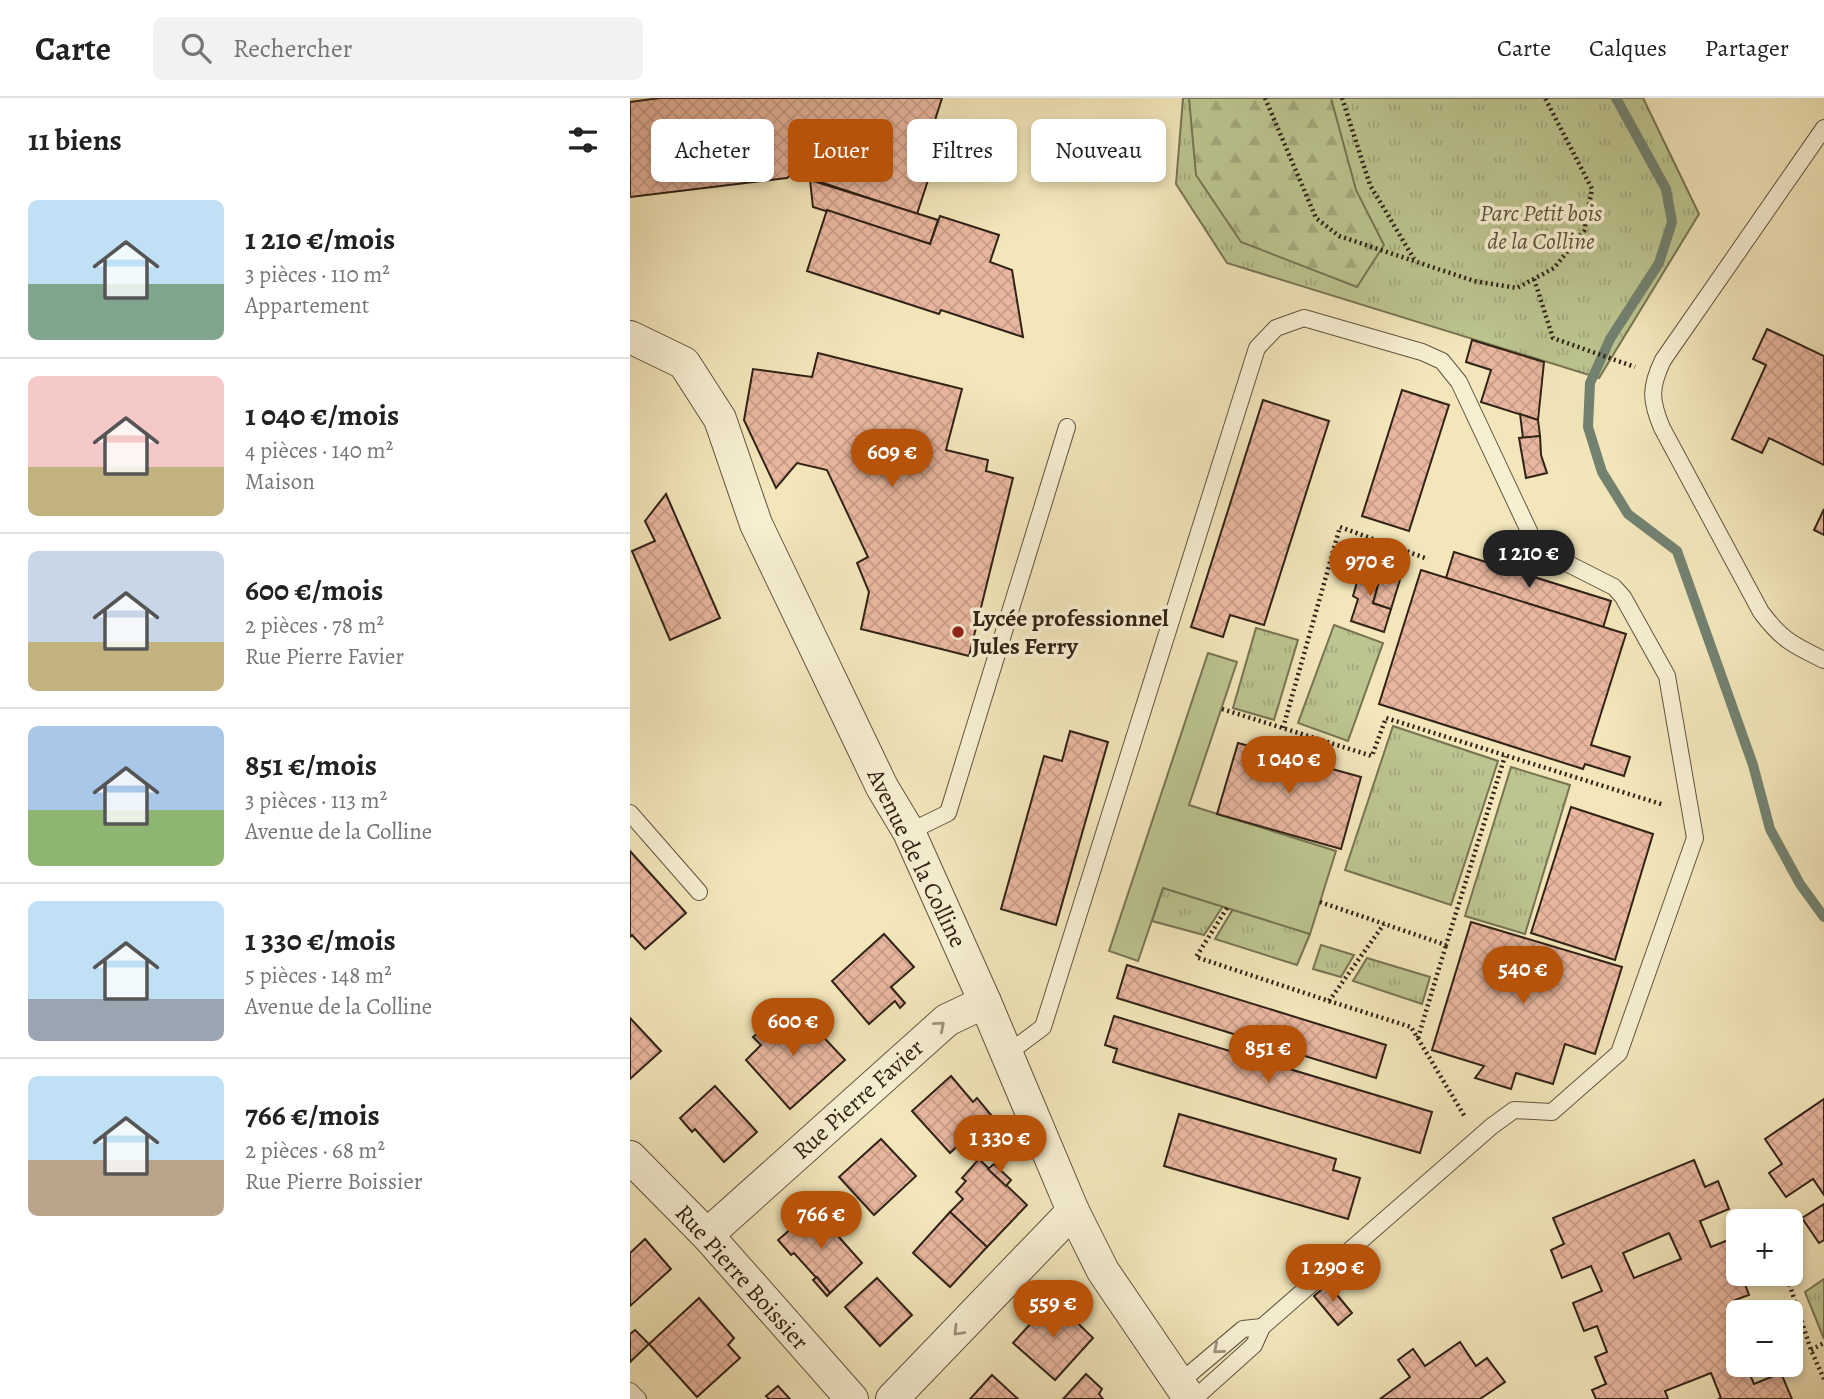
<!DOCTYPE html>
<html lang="fr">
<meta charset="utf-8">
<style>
body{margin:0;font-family:Alegreya,serif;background:#f2f2f2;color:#222;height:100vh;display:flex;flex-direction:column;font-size:26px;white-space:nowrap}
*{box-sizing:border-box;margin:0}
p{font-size:23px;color:#767676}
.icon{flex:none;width:38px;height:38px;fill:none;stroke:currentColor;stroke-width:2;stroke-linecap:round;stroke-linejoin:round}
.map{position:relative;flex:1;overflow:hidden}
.side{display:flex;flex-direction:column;background:#fff;width:630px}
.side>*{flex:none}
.top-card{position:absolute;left:21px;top:21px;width:665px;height:63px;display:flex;gap:14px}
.tools{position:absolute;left:1096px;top:1111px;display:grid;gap:14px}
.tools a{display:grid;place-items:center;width:77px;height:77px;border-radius:10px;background:#fff;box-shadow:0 4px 10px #0003;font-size:35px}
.price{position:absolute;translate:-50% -60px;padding:0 16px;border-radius:24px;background:#b45309;color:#fff;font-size:23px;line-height:46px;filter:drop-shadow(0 2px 4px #0008)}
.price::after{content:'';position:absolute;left:50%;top:42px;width:21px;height:16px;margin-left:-10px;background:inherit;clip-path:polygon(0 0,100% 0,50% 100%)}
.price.active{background:#222;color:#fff}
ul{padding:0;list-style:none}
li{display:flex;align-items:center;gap:21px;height:175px;padding:0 28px}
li+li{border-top:2px solid #e0e0e0}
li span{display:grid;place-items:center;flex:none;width:196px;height:140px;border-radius:10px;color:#555}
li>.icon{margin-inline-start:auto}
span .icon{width:84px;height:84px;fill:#fffc;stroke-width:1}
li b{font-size:30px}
h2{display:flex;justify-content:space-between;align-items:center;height:84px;padding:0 28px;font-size:30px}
.pill{padding:0 24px;border-radius:10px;background:#fff;box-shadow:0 4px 10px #0003;font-size:24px;line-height:63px}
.pill.active{background:#b45309;color:#fff}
header{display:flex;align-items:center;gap:42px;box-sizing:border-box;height:98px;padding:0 35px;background:#fff;border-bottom:2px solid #e0e0e0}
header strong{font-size:33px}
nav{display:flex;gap:38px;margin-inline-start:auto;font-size:24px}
.search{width:490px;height:63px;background:#f2f2f2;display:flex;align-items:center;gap:18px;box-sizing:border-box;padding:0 24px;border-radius:10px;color:#767676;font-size:26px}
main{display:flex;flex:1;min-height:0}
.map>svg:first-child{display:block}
.grass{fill:url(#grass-tufts);stroke:#777453;stroke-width:2}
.forest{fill:url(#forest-firs);stroke:#777453;stroke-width:2}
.pitch{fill:#bcc48f;stroke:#777453;stroke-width:2}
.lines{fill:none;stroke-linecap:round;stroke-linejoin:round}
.stream{stroke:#728170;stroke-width:10}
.building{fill:url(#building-cross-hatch);stroke:#322317;stroke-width:2;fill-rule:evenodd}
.lane-casing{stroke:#625440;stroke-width:18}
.street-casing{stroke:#625440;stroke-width:34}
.path{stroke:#322317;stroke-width:4.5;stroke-dasharray:2 3.5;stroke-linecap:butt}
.lane{stroke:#f7efd2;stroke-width:16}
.street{stroke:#f7efd2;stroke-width:32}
.oneway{stroke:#9e937e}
.poi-dot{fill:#8f2418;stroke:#f7efd2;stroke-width:2.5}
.labels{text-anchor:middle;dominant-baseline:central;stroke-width:7;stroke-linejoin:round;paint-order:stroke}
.park-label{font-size:24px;font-style:italic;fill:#5b533b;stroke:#f7efd2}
.poi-label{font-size:24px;font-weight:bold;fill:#322317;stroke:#f7efd2;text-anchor:start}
.street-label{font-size:24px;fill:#322317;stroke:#f7efd2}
</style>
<header>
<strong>Carte</strong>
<div class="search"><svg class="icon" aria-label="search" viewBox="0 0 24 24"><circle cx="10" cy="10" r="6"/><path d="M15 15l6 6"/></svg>Rechercher</div>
<nav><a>Carte</a><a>Calques</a><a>Partager</a></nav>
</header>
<main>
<section class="side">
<h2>11 biens<svg class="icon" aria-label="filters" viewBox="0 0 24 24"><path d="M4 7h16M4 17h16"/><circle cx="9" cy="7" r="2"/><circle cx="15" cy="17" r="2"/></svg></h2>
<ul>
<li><span style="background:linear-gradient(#bfe0f5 60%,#7fa58c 0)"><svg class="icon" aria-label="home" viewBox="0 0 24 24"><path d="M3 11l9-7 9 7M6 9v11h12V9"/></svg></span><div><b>1 210 €/mois</b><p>3 pièces · 110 m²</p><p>Appartement</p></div></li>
<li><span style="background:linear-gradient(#f6c9c9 65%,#c2b280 0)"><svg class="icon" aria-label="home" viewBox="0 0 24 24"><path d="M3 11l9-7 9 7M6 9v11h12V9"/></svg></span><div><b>1 040 €/mois</b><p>4 pièces · 140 m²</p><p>Maison</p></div></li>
<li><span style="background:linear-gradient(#c9d6e8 65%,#c2b280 0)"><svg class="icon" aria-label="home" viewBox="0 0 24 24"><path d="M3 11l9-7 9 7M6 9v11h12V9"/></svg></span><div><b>600 €/mois</b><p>2 pièces · 78 m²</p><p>Rue Pierre Favier</p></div></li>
<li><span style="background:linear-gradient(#a9c7e8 60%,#8fb573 0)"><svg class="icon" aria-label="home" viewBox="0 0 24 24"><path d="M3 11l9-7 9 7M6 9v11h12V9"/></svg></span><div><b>851 €/mois</b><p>3 pièces · 113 m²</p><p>Avenue de la Colline</p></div></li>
<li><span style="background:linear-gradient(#bfe0f5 70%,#9aa5b1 0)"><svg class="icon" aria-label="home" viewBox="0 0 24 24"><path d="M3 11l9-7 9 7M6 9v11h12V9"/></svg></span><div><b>1 330 €/mois</b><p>5 pièces · 148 m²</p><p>Avenue de la Colline</p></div></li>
<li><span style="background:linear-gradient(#bfe0f5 60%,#b9a48a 0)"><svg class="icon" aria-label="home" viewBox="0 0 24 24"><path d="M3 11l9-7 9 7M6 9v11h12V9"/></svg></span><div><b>766 €/mois</b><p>2 pièces · 68 m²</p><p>Rue Pierre Boissier</p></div></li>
</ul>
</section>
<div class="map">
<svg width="1194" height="1301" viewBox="0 0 1194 1301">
<defs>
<pattern id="grass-tufts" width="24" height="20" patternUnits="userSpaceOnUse" patternTransform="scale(1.75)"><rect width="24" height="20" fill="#bcc48f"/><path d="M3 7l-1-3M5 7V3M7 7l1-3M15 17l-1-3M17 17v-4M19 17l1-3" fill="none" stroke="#a2a87b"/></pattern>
<pattern id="forest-firs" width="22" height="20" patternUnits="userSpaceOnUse" patternTransform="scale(1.75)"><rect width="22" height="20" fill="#bcc48f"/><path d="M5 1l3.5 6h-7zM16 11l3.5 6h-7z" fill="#a2a87b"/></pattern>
<pattern id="building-cross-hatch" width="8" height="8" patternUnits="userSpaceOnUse" patternTransform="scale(1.75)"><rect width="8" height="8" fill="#e9b79f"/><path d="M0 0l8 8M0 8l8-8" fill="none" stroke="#c89d88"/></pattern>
</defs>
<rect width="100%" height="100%" fill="#f2e6ba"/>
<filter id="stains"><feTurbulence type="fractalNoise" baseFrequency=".00286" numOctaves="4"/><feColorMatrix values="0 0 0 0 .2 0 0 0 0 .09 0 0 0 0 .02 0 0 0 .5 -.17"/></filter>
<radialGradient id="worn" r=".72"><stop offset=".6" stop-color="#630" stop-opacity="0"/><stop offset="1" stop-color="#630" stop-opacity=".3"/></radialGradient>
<!-- grass -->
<g class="grass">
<path d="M553,0H1013L1069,116L969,280L597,165L546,86Z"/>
<path d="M704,527L753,545L718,643L668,625Z"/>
<path d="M626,530L668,542L644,622L603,610Z"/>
<path d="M763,628L868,663L821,807L715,772Z"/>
<path d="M881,669L940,687L895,836L835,818Z"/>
<path d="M533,790L593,808L574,837L522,823Z"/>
<path d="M603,811L680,836L667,867L585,841Z"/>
<path d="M691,847L724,857L711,879L683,871Z"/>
<path d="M737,860L800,879L792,906L723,883Z"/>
<path d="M1194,1181V1241L1175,1194Z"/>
</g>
<!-- forest -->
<path class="forest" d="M559,0H701L726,92L754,147L727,189L611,144L566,77Z"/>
<!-- pitch -->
<path class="pitch" d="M578,555L607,564L559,707L706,753L680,836L533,790L508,863L479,853Z"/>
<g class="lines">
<!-- stream -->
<path class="stream" d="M986,0L1036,91L1042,124L1029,165L980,241L960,285L958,329L972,374L998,416L1047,453L1123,667L1140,731L1170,786L1194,819"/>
</g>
<!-- building -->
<g class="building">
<path d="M30,0H312L301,35L312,39L287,116L184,82L189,66L170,69L157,80L0,99V4Z"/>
<path d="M180,82L308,122L300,146L183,109Z"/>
<path d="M197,112L300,146L310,118L369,137L360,164L382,172L393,239L311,212L309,216L177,173Z"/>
<path d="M1137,231L1194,258V367L1139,340L1132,355L1102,341L1136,267L1123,261Z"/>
<path d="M842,242L914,264L908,322L851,304L861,272L836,264Z"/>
<path d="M188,255L332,291L316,352L358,362L356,373L383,380L339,558L231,531L239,494L227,465L238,459L197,372L167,365L146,390L114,322L123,271L182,279Z"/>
<path d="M772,292L819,307L779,433L732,418Z"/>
<path d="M633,302L699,323L634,527L600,517L593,539L561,529Z"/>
<path d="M890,316L908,322L910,338L893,340Z"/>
<path d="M910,338L911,357L917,375L896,380L889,340Z"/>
<path d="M36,396L90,520L40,542L2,453L25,443L15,423Z"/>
<path d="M1194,411V437L1184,432Z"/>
<path d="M824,454L981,503L973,530L816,480Z"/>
<path d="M734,460L754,466L743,505L761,511L754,534L721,523L728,501L723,498Z"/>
<path d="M754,466L773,472L761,511L743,505Z"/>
<path d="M791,472L996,536L961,647L1000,659L994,678L955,666L953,671L749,606Z"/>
<path d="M440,633L478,644L426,827L371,811L414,658L432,663Z"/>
<path d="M608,645L731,679L711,751L587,716Z"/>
<path d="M941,709L1023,736L985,862L901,835Z"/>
<path d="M0,753L56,815L15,851L2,837L0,839Z"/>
<path d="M841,824L992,869L965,956L935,946L923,986L886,975L881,991L845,980L854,968L802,952Z"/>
<path d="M254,836L284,869L261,889L275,905L270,910L265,903L239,926L202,883Z"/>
<path d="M497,867L756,947L746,980L487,900Z"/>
<path d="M169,913L215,962L160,1011L116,962L131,947L123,939L151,915L159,923Z"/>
<path d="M484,918L802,1014L790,1055L483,964L487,951L475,947Z"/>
<path d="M0,920L31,953L0,981Z"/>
<path d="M321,978L343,1004L347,1000L361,1017L320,1055L282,1013Z"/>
<path d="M85,988L127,1034L94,1064L65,1031L62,1034L50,1020Z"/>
<path d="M1194,1001V1097L1183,1081L1156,1099L1139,1075L1152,1066L1135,1041Z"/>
<path d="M549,1016L706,1061L703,1072L730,1080L718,1121L534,1068Z"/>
<path d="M251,1041L286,1078L244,1117L209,1079Z"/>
<path d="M349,1061L397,1107L357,1149L320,1114L333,1101L326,1094L336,1083L332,1080Z"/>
<path d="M1064,1062L1075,1089L1088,1083L1099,1111L1070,1123L1081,1149L1108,1138V1176H1111L1119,1197L1105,1202L1110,1214H1108V1267H1116L1124,1286L1151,1275L1162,1301H1088L1091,1300L1081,1275L1035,1293L1038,1301H966L962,1292L976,1286L965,1259L977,1254L967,1228L954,1233L943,1205L972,1193L961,1168L932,1180L921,1152L934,1146L923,1120ZM1039,1135L1051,1161L1004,1180L993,1155Z"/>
<path d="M364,1066L381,1082L376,1088L358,1071Z"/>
<path d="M1194,1106V1142L1189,1145L1172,1120Z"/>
<path d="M184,1111L232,1165L200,1195L164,1155L161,1157L148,1142Z"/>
<path d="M320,1114L357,1149L320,1189L283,1155Z"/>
<path d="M15,1141L41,1171L0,1208V1155Z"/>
<path d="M187,1179L200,1195L197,1198L183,1182Z"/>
<path d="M247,1180L282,1217L250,1248L215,1209Z"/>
<path d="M698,1186L722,1215L708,1227L684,1198Z"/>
<path d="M69,1200L104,1240L98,1247L110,1260L67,1299L19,1246Z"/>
<path d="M423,1201L463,1240L425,1282L383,1245Z"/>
<path d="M5,1232L19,1246L0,1264V1236Z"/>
<path d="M830,1244L846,1268L857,1260L875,1284L850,1301H750L780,1279L768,1262L783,1251L795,1268Z"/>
<path d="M456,1276L472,1291L469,1296L473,1301H433Z"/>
<path d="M362,1277L388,1301H340Z"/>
<path d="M148,1288L160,1301H139L136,1298Z"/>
</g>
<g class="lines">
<defs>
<g id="lane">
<path d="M1194,30L1033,262C1020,289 1020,302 1032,330L1131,514C1152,542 1163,547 1194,562"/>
<path d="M0,715L69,794"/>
<path d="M279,734L318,715L437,329"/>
<path d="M377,956L413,929L627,250L646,230L674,220L792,254L812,263L829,284L907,450L984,489L993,499L1037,578L1065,740L989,955L922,1014L884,1012L862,1028L632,1229L624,1247L564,1301"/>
<path d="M549,1285L613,1231L632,1229"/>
<path d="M0,1293L8,1301"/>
</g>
<g id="street">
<path d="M0,239L54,265L90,321L126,426L252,689L279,734L355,904L443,1113L473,1173L560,1301"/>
<path d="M0,1059L77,1137L222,1301"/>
<path d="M77,1137L317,922L355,904"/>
<path d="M262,1301L443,1113"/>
</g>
</defs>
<!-- lane casing -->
<use href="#lane" class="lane-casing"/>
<!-- street casing -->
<use href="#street" class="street-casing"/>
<!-- path -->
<g class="path">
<path d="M635,0L686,120L709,138L844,183L887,190L924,170L954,133L962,91L915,0"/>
<path d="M712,0L740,87L784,161"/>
<path d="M904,181L923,240L1005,269"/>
<path d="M592,611L742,658L756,620L1034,707"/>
<path d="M653,630L710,429L798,461"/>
<path d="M690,804L816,847L875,658"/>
<path d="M597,810L566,859L699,903L754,826"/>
<path d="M699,903L781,929L835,1019"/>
<path d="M788,940L816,847"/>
<path d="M1146,1121L1147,1124"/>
<path d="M1156,1176L1181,1252L1194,1281"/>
<path d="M1181,1252L1194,1245"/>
</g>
<!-- lane -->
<use href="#lane" class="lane"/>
<!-- street -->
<use href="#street" class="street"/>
</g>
<!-- one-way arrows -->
<defs><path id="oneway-chevron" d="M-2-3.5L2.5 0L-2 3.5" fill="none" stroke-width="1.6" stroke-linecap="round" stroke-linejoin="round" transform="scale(1.75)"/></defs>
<g class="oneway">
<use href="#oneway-chevron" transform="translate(310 928) rotate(-41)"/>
<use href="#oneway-chevron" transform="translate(328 1233) rotate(134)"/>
<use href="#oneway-chevron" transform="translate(588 1251) rotate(140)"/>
</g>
<!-- markers -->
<circle class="poi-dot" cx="328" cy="534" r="7"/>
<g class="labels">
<!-- park labels -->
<g class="park-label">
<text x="911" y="115">Parc Petit bois<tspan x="911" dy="28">de la Colline</tspan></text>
</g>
<!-- poi labels -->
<g class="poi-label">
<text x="342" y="520">Lycée professionnel<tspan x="342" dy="28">Jules Ferry</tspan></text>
</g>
<!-- street labels -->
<g class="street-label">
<text transform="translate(287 760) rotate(64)">Avenue de la Colline</text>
<text transform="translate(228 1001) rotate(-42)">Rue Pierre Favier</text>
<text transform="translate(112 1179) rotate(48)">Rue Pierre Boissier</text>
</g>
</g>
<rect width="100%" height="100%" filter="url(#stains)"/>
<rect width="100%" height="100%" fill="url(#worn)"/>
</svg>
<div class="tools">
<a>+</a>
<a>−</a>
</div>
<b class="price" style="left:262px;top:391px">609 €</b>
<b class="price active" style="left:899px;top:492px">1 210 €</b>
<b class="price" style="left:740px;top:500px">970 €</b>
<b class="price" style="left:659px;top:698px">1 040 €</b>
<b class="price" style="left:893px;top:908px">540 €</b>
<b class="price" style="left:163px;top:960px">600 €</b>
<b class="price" style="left:638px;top:987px">851 €</b>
<b class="price" style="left:370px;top:1077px">1 330 €</b>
<b class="price" style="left:191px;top:1153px">766 €</b>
<b class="price" style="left:703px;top:1206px">1 290 €</b>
<b class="price" style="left:423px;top:1242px">559 €</b>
<div class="top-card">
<a class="pill">Acheter</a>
<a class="pill active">Louer</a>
<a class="pill">Filtres</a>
<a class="pill">Nouveau</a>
</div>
</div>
</main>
